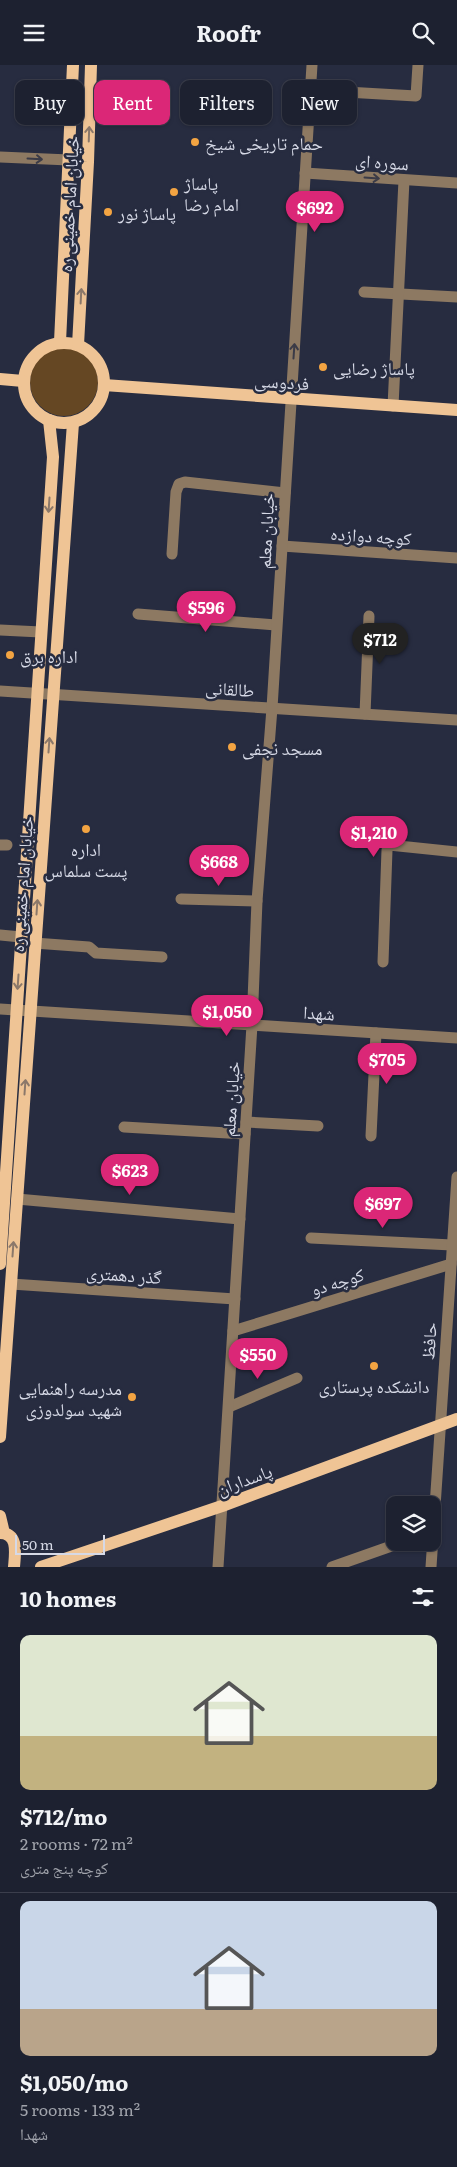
<!DOCTYPE html>
<meta charset="utf-8">
<style>
body{margin:0;font-family:Literata,"Noto Naskh Arabic",serif;background:#2a2e3c;color:#f1f3f6;height:100vh;display:flex;flex-direction:column;font-size:19px;white-space:nowrap}
*{box-sizing:border-box;margin:0}
p{font-size:16px;color:#a0a3ab}
.icon{flex:none;width:28px;height:28px;fill:none;stroke:currentColor;stroke-width:2;stroke-linecap:round;stroke-linejoin:round}
.map{position:relative;height:1502px;overflow:hidden}
.side{display:flex;flex-direction:column;background:#1d2130;flex:1}
.side>*{flex:none}
.top-card{position:absolute;left:15px;top:15px;width:428px;height:45px;display:flex;gap:10px}
.controls{position:absolute;left:386px;top:1431px;display:grid;gap:10px}
.controls a{display:grid;place-items:center;width:55px;height:55px;border-radius:10px;background:#1d2130;box-shadow:0 1px 4px #0004,0 0 0 1px #3b3e4c;font-size:25px}
.scale{position:absolute;left:15px;bottom:12px;width:90px;box-sizing:border-box;padding-left:5px;border:2px solid #d6d9e6;border-top:0;font-size:14px;line-height:18px;white-space:nowrap;color:#d6d9e6;-webkit-text-stroke:4px #272c40;paint-order:stroke}
.price{position:absolute;translate:-50% -42px;padding:0 11px;border-radius:18px;background:#db2777;color:#fff;font-size:16px;line-height:32px;filter:drop-shadow(0 1px 2px #0008)}
.price::after{content:'';position:absolute;left:50%;top:30px;width:15px;height:11px;margin-left:-8px;background:inherit;clip-path:polygon(0 0,100% 0,50% 100%)}
.price.on{background:#222;color:#fff}
ul{padding:0;list-style:none}
li{display:grid;align-content:center;gap:10px;height:265px;padding:0 20px}
li+li{border-top:1px solid #3b3e4c}
li span{display:grid;place-items:center;height:155px;border-radius:10px;color:#555}
li>.icon{margin-inline-start:auto}
span .icon{width:90px;height:90px;fill:#fffc;stroke-width:1}
li b{font-size:21px}
h2{display:flex;justify-content:space-between;align-items:center;height:60px;padding:0 20px;font-size:21px}
.tag{padding:0 18px;border-radius:10px;background:#1d2130;box-shadow:0 1px 4px #0004,0 0 0 1px #3b3e4c;font-size:18px;line-height:45px}
.tag.on{background:#db2777;color:#fff}
header{display:flex;justify-content:space-between;align-items:center;height:65px;padding:0 20px;background:#1d2130;font-size:22px;font-weight:700}
.map>svg:first-child{display:block}
.green{fill:#654723}
.lines{fill:none;stroke-linecap:round;stroke-linejoin:round}
.minor{stroke:#8d7962;stroke-width:11}
.major{stroke:#efc495;stroke-width:12}
.oneway{stroke:#8b786a}
.oneway2{stroke:#3b3b47}
.poi-dot{fill:#f3a442;stroke:#272c40;stroke-width:2}
.labels{text-anchor:middle;dominant-baseline:central;stroke-width:5;stroke-linejoin:round;paint-order:stroke}
.poi-label{font-size:18px;fill:#d6d9e6;stroke:#272c40;text-anchor:start}
.street-label{font-size:18px;fill:#d6d9e6;stroke:#272c40}
</style>
<header><svg class="icon" aria-label="menu" viewBox="0 0 24 24"><path d="M4 6h16M4 12h16M4 18h16"/></svg>Roofr<svg class="icon" aria-label="search" viewBox="0 0 24 24"><circle cx="10" cy="10" r="6"/><path d="M15 15l6 6"/></svg></header>
<div class="map">
<svg width="457" height="1502" viewBox="0 0 457 1502">
<rect width="100%" height="100%" fill="#272c40"/>
<!-- green -->
<circle class="green" cx="64" cy="317" r="34"/>
<g class="lines">
<!-- minor -->
<g class="minor">
<path d="M311,25L416,31L418,0"/>
<path d="M0,92L69,95"/>
<path d="M305,108L457,118"/>
<path d="M364,227L457,232"/>
<path d="M393,341L404,115"/>
<path d="M282,481L457,493"/>
<path d="M172,489L176,427L179,419L185,417L285,428"/>
<path d="M138,549L276,560"/>
<path d="M0,565L41,567"/>
<path d="M0,626L457,655"/>
<path d="M365,649L369,551"/>
<path d="M0,780H7"/>
<path d="M181,834L257,836"/>
<path d="M0,870L21,872"/>
<path d="M34,878L89,882L96,888L162,892"/>
<path d="M383,897L387,785L389,780L457,787"/>
<path d="M0,944L457,973"/>
<path d="M246,1057L318,1061"/>
<path d="M124,1062L245,1069"/>
<path d="M371,1071L376,968"/>
<path d="M17,1134L240,1154"/>
<path d="M311,1173L452,1180"/>
<path d="M11,1219L235,1234"/>
<path d="M233,1266L451,1199"/>
<path d="M229,1342L297,1313"/>
<path d="M218,1502L252,960L257,836L272,643L312,0"/>
<path d="M332,1502L400,1478"/>
<path d="M431,1502L457,1112"/>
</g>
<!-- major -->
<g class="major">
<path d="M60,277L73,0"/>
<circle cx="64" cy="318" r="40"/>
<path d="M78,280L88,97L91,0"/>
<path d="M0,314L23,316"/>
<path d="M104,320L457,345"/>
<path d="M0,1199L53,392L49,355"/>
<path d="M0,1372L73,358"/>
<path d="M0,1451L4,1468"/>
<path d="M0,1468C19,1468 15,1489 14,1502"/>
<path d="M41,1502L222,1441L457,1354"/>
</g>
</g>
<!-- one-way arrows -->
<defs><path id="oneway-shaft" d="M-6 0H5M1.5-3L5.5 0L1.5 3" fill="none" stroke-width="1.6" stroke-linecap="round" stroke-linejoin="round" transform="scale(1.25)"/></defs>
<g class="oneway">
<use href="#oneway-shaft" transform="translate(89 69) rotate(-88)"/>
<use href="#oneway-shaft" transform="translate(81 231) rotate(-87)"/>
<use href="#oneway-shaft" transform="translate(49 440) rotate(94)"/>
<use href="#oneway-shaft" transform="translate(49 680) rotate(-86)"/>
<use href="#oneway-shaft" transform="translate(37 842) rotate(-86)"/>
<use href="#oneway-shaft" transform="translate(18 917) rotate(94)"/>
<use href="#oneway-shaft" transform="translate(25 1022) rotate(-86)"/>
<use href="#oneway-shaft" transform="translate(13 1184) rotate(-86)"/>
</g>
<g class="oneway2">
<use href="#oneway-shaft" transform="translate(35 94) rotate(3)"/>
<use href="#oneway-shaft" transform="translate(372 113) rotate(4)"/>
<use href="#oneway-shaft" transform="translate(294 286) rotate(-86)"/>
</g>
<!-- markers -->
<g class="poi-dot">
<circle cx="195" cy="77" r="5"/>
<circle cx="174" cy="127" r="5"/>
<circle cx="108" cy="147" r="5"/>
<circle cx="323" cy="302" r="5"/>
<circle cx="10" cy="590" r="5"/>
<circle cx="232" cy="682" r="5"/>
<circle cx="86" cy="764" r="5"/>
<circle cx="374" cy="1301" r="5"/>
<circle cx="132" cy="1332" r="5"/>
</g>
<g class="labels">
<!-- poi labels -->
<g class="poi-label">
<text x="205" y="77">حمام تاریخی شیخ</text>
<text x="184" y="117">پاساژ<tspan x="184" dy="21">امام رضا</tspan></text>
<text x="118" y="147">پاساژ نور</text>
<text x="333" y="302">پاساژ رضایی</text>
<text x="20" y="590">اداره برق</text>
<text x="242" y="682">مسجد نجفی</text>
<text x="86" y="783" text-anchor="middle">اداره<tspan x="86" dy="21">پست سلماس</tspan></text>
<text x="374" y="1320" text-anchor="middle">دانشکده پرستاری</text>
<text x="122" y="1322" text-anchor="end">مدرسه راهنمایی<tspan x="122" dy="21">شهید سولدوزی</tspan></text>
</g>
<!-- street labels -->
<g class="street-label">
<text transform="translate(382 96) rotate(4)">سوره ای</text>
<text transform="translate(68 139) rotate(-87)">خیابان امام خمینی ره</text>
<text transform="translate(282 316) rotate(4)">فردوسی</text>
<text transform="translate(265 466) rotate(-87)">خیابان معلم</text>
<text transform="translate(371 470) rotate(4)">کوچه دوازده</text>
<text transform="translate(230 623) rotate(4)">طالقانی</text>
<text transform="translate(21 819) rotate(-86)">خیابان امام خمینی ره</text>
<text transform="translate(319 947) rotate(4)">شهدا</text>
<text transform="translate(230 1034) rotate(-86)">خیابان معلم</text>
<text transform="translate(124 1209) rotate(4)">گذر دهمتری</text>
<text transform="translate(337 1216) rotate(-17)">کوچه دو</text>
<text transform="translate(428 1276) rotate(-86)">حافظ</text>
<text transform="translate(244 1414) rotate(-20)">پاسداران</text>
</g>
</g>
</svg>
<div class="controls">
<a><svg class="icon" aria-label="layers" viewBox="0 0 24 24"><path d="M12 4l9 5-9 5-9-5zM3 14l9 5 9-5"/></svg></a>
</div>
<div class="scale">50 m</div>
<b class="price" style="left:315px;top:168px">$692</b>
<b class="price" style="left:206px;top:568px">$596</b>
<b class="price on" style="left:380px;top:600px">$712</b>
<b class="price" style="left:374px;top:793px">$1,210</b>
<b class="price" style="left:219px;top:822px">$668</b>
<b class="price" style="left:227px;top:972px">$1,050</b>
<b class="price" style="left:387px;top:1020px">$705</b>
<b class="price" style="left:130px;top:1131px">$623</b>
<b class="price" style="left:383px;top:1164px">$697</b>
<b class="price" style="left:258px;top:1315px">$550</b>
<div class="top-card">
<a class="tag">Buy</a>
<a class="tag on">Rent</a>
<a class="tag">Filters</a>
<a class="tag">New</a>
</div>
</div>
<section class="side">
<h2>10 homes<svg class="icon" aria-label="filters" viewBox="0 0 24 24"><path d="M4 7h16M4 17h16"/><circle cx="9" cy="7" r="2"/><circle cx="15" cy="17" r="2"/></svg></h2>
<ul>
<li><span style="background:linear-gradient(#dfe7d0 65%,#c2b280 0)"><svg class="icon" aria-label="home" viewBox="0 0 24 24"><path d="M3 11l9-7 9 7M6 9v11h12V9"/></svg></span><div><b>$712/mo</b><p>2 rooms · 72 m²</p><p>کوچه پنج متری</p></div></li>
<li><span style="background:linear-gradient(#c9d6e8 70%,#b9a48a 0)"><svg class="icon" aria-label="home" viewBox="0 0 24 24"><path d="M3 11l9-7 9 7M6 9v11h12V9"/></svg></span><div><b>$1,050/mo</b><p>5 rooms · 133 m²</p><p>شهدا</p></div></li>
</ul>
</section>
